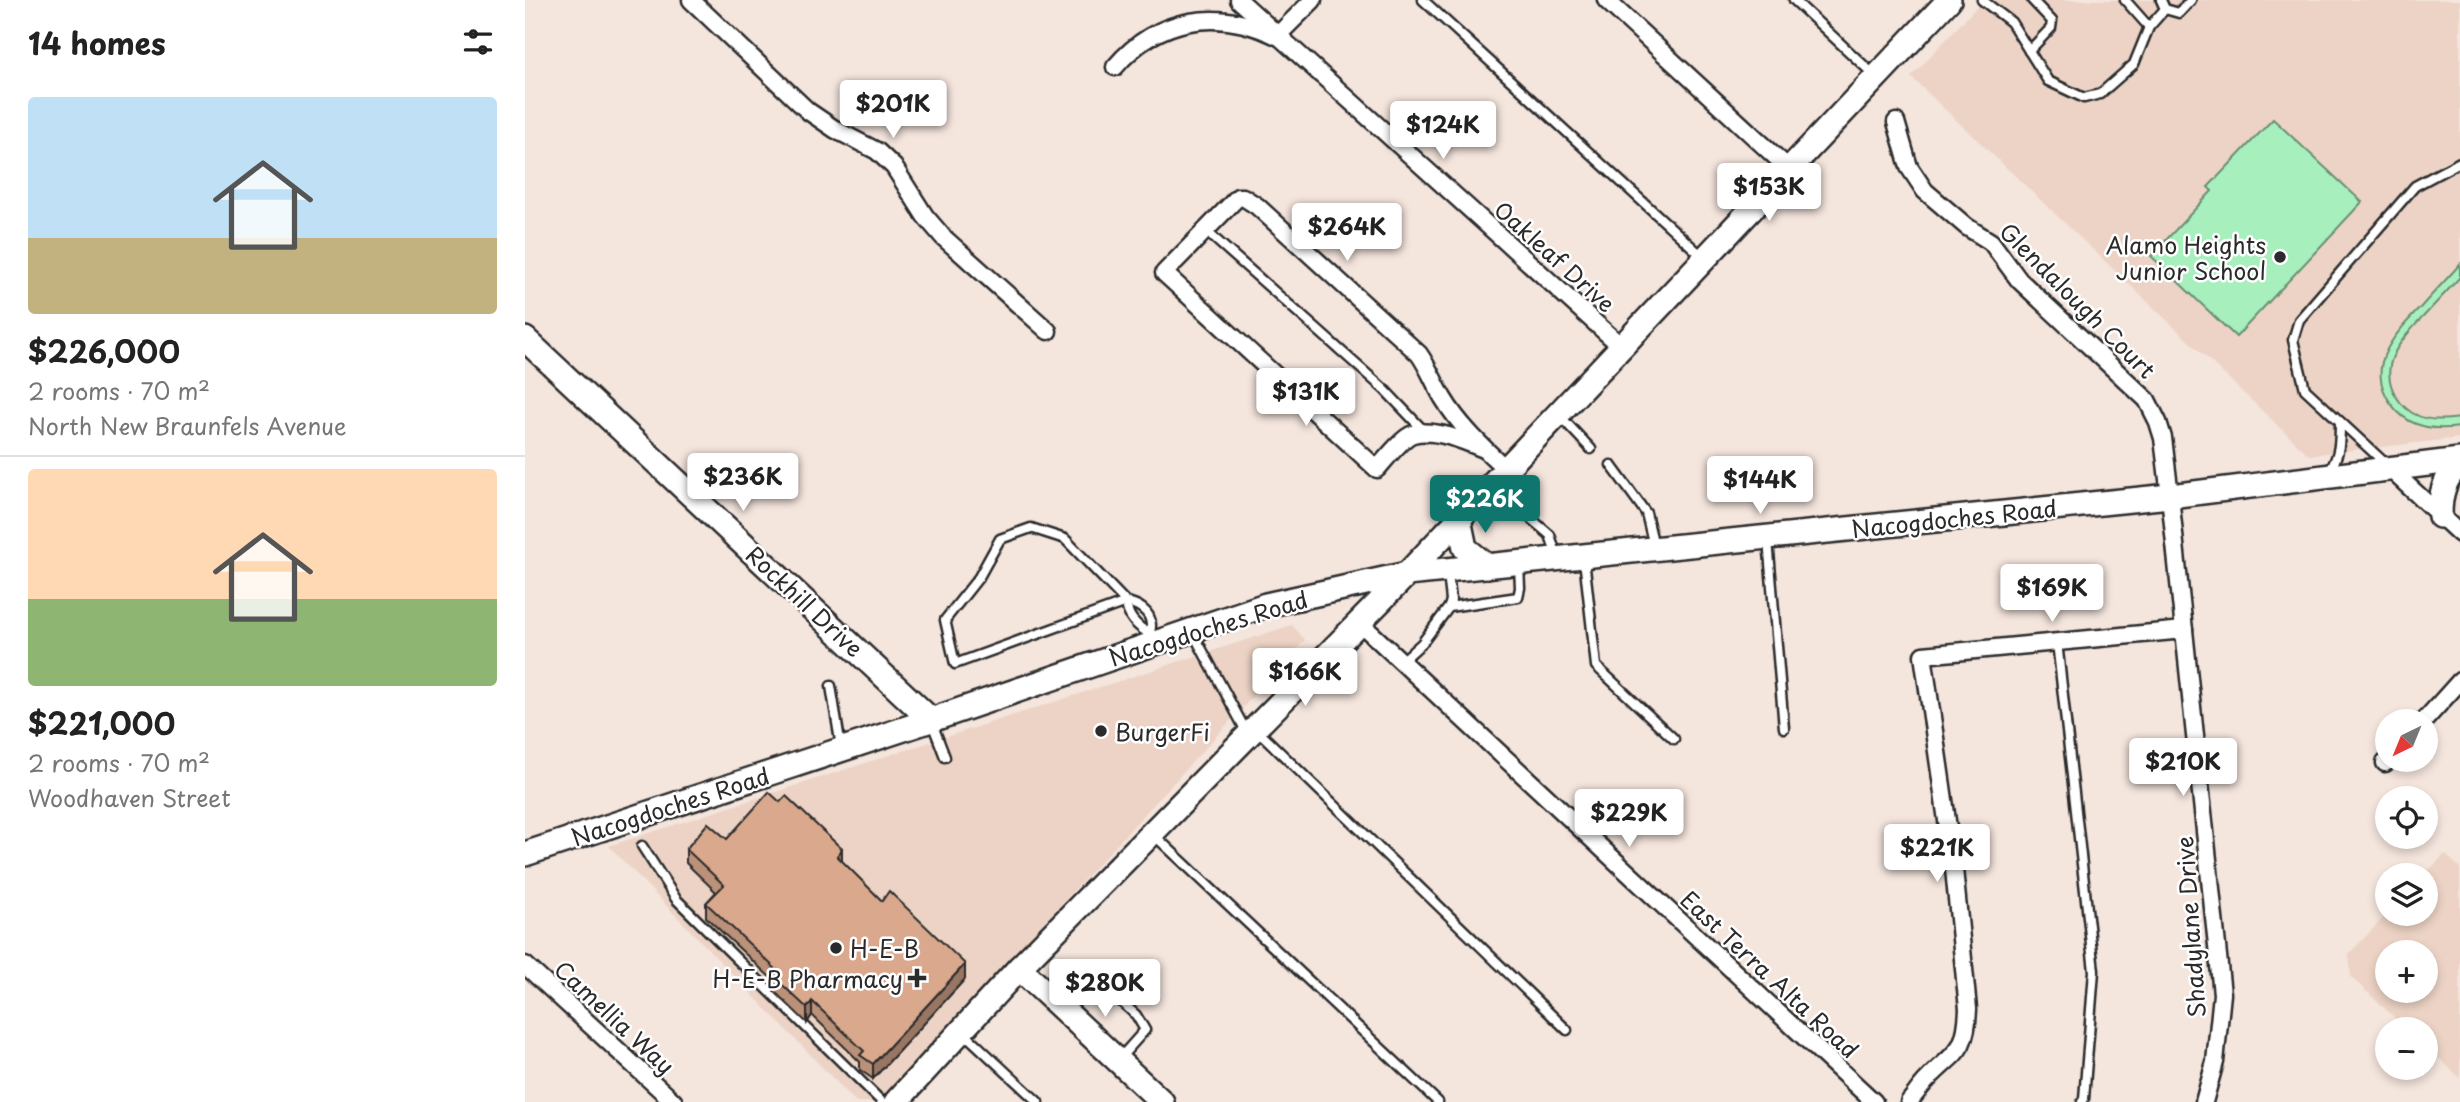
<!DOCTYPE html>
<meta charset="utf-8">
<style>
body{margin:0;font-family:"Playpen Sans",sans-serif;background:#f6f6f6;color:#222;height:100vh;display:flex;flex-direction:column;font-size:26px;white-space:nowrap}
*{box-sizing:border-box;margin:0}
p{font-size:23px;color:#767676}
.icon{flex:none;width:38px;height:38px;fill:none;stroke:currentColor;stroke-width:2;stroke-linecap:round;stroke-linejoin:round}
.map{position:relative;flex:1;overflow:hidden}
.drawer{display:flex;flex-direction:column;background:#fff;width:525px}
.drawer>*{flex:none}
.needle{width:46px;rotate:223deg}
.tools{position:absolute;left:1850px;top:709px;display:grid;gap:14px}
.tools a{display:grid;place-items:center;width:63px;height:63px;border-radius:50%;background:#fff;box-shadow:0 4px 10px #0003;font-size:35px}
.price{position:absolute;translate:-50% -60px;padding:0 16px;border-radius:7px;background:#fff;color:#222;font-size:23px;line-height:46px;filter:drop-shadow(0 2px 4px #0008)}
.price::after{content:'';position:absolute;left:50%;top:42px;width:21px;height:16px;margin-left:-10px;background:inherit;clip-path:polygon(0 0,100% 0,50% 100%)}
.price.active{background:#0f766e;color:#fff}
ul{padding:0;list-style:none}
li{display:grid;align-content:center;gap:14px;height:371px;padding:0 28px}
li+li{border-top:2px solid #e0e0e0}
li span{display:grid;place-items:center;height:217px;border-radius:7px;color:#555}
li>.icon{margin-inline-start:auto}
span .icon{width:126px;height:126px;fill:#fffc;stroke-width:1}
li b{font-size:30px}
h2{display:flex;justify-content:space-between;align-items:center;height:84px;padding:0 28px;font-size:30px}
main{display:flex;flex:1;min-height:0}
.map>svg:first-child{display:block}
.built{fill:#ecd3c5;fill-rule:evenodd}
.green{fill:#a7f0be;stroke:#698e74;stroke-width:2}
.lines{fill:none;stroke-linecap:round;stroke-linejoin:round}
.lane-casing{stroke:#2b2b2b;stroke-width:13}
.street-casing{stroke:#2b2b2b;stroke-width:21}
.secondary-casing{stroke:#2b2b2b;stroke-width:28}
.lane{stroke:#fff;stroke-width:8}
.street{stroke:#fff;stroke-width:16}
.secondary{stroke:#fff;stroke-width:23}
.wall{fill:#bb9179;stroke:#2b2b2b;stroke-width:2}
.shaded-wall{fill:#997663;stroke:#2b2b2b;stroke-width:2}
.building{fill:#daa98d;stroke:#2b2b2b;stroke-width:2}
.poi-dot{fill:#2b2b2b;stroke:#fff;stroke-width:2.5}
.labels{text-anchor:middle;dominant-baseline:central;stroke-width:5;stroke-linejoin:round;paint-order:stroke}
.poi-label{font-size:23px;fill:#2b2b2b;stroke:#fff;text-anchor:end}
.street-label{font-size:23px;fill:#2b2b2b;stroke:#fff}
</style>
<main>
<section class="drawer">
<h2>14 homes<svg class="icon" aria-label="filters" viewBox="0 0 24 24"><path d="M4 7h16M4 17h16"/><circle cx="9" cy="7" r="2"/><circle cx="15" cy="17" r="2"/></svg></h2>
<ul>
<li><span style="background:linear-gradient(#bfe0f5 65%,#c2b280 0)"><svg class="icon" aria-label="home" viewBox="0 0 24 24"><path d="M3 11l9-7 9 7M6 9v11h12V9"/></svg></span><div><b>$226,000</b><p>2 rooms · 70 m²</p><p>North New Braunfels Avenue</p></div></li>
<li><span style="background:linear-gradient(#ffd9b3 60%,#8fb573 0)"><svg class="icon" aria-label="home" viewBox="0 0 24 24"><path d="M3 11l9-7 9 7M6 9v11h12V9"/></svg></span><div><b>$221,000</b><p>2 rooms · 70 m²</p><p>Woodhaven Street</p></div></li>
</ul>
</section>
<div class="map">
<svg width="1935" height="1102" viewBox="0 0 1935 1102">
<rect width="100%" height="100%" fill="#f4e5dd"/>
<filter id="ink" filterUnits="userSpaceOnUse"><feTurbulence type="fractalNoise" baseFrequency=".0143" numOctaves="2"/><feDisplacementMap in="SourceGraphic" scale="14" xChannelSelector="R" yChannelSelector="G"/><feConvolveMatrix kernelMatrix="1 2 1 2 8 2 1 2 1" color-interpolation-filters="sRGB"/></filter>
<g filter="url(#ink)">
<!-- built -->
<g class="built">
<path d="M1458,0H1935V438L1784,455L1386,77Z"/>
<path d="M767,625L780,640L354,1102H331L84,846Z"/>
<path d="M1920,854L1935,868V1078L1901,1046L1900,1029H1882L1826,977L1824,954L1862,914H1900L1899,875ZM1862,952H1900V990H1862Z"/>
</g>
<!-- green -->
<g class="green">
<path d="M1748,119L1837,202L1711,337L1626,256L1687,191L1683,187Z"/>
<path d="M1935,264V277C1923,290 1910,304 1898,317C1875,341 1849,368 1875,402C1891,422 1912,421 1935,418V427C1911,430 1888,429 1871,410C1836,370 1867,337 1895,308C1908,293 1922,279 1935,264Z"/>
</g>
<g class="lines">
<defs>
<g id="lane">
<path d="M898,0L1178,257"/>
<path d="M1269,0L1349,75"/>
<path d="M1457,0L1486,22L1523,81L1559,98L1575,94L1609,64L1624,27L1640,9L1636,0"/>
<path d="M1600,0L1624,27"/>
<path d="M1640,9L1654,13L1666,0"/>
<path d="M1504,51L1526,28L1527,21L1507,0"/>
<path d="M680,230L860,390L900,432"/>
<path d="M1034,415L1066,449"/>
<path d="M1861,464L1780,389L1768,340L1774,320L1890,186L1935,162"/>
<path d="M1086,465L1121,513L1129,546"/>
<path d="M1804,472C1815,455 1815,441 1815,422"/>
<path d="M969,487L1025,535L1032,556"/>
<path d="M1243,540L1259,728"/>
<path d="M1059,559L1071,666L1149,739"/>
<path d="M601,602L430,664L420,620L454,577L475,539L506,528L540,539L601,602C612,604 626,611 626,625C626,630 624,637 624,643"/>
<path d="M601,602C602,617 611,625 624,634"/>
<path d="M924,607L993,597L995,588L994,564"/>
<path d="M668,633L722,733"/>
<path d="M1532,642L1569,971L1559,1099L1557,1102"/>
<path d="M876,662L897,643L924,607L926,600L923,573"/>
<path d="M306,686L316,747"/>
<path d="M407,723L420,757"/>
<path d="M732,730L1042,1030"/>
<path d="M629,835L913,1102"/>
<path d="M117,846L151,899L357,1102"/>
<path d="M571,979L611,1015L620,1030L595,1058"/>
<path d="M439,1033L513,1102"/>
</g>
<g id="street">
<path d="M166,0L283,111L311,130L352,151L369,167L400,216L418,237L523,331"/>
<path d="M714,0L1098,348"/>
<path d="M1081,0L1264,169"/>
<path d="M590,67C633,16 694,8 752,36L788,0"/>
<path d="M1371,122L1384,167L1400,191L1442,227L1466,242L1494,280L1622,400L1633,422L1638,438L1645,496L1697,994L1690,1062L1679,1102"/>
<path d="M959,449C940,441 909,428 888,434C878,437 860,460 852,469L639,273L713,197H718L732,206L894,354C904,368 909,383 918,398C934,425 958,448 981,469"/>
<path d="M1864,468L1935,534"/>
<path d="M834,622L1349,1102"/>
<path d="M1899,721L1935,681"/>
<path d="M1860,763L1864,760"/>
<path d="M0,965L149,1102"/>
<path d="M1384,1102C1390,1095 1395,1087 1402,1080C1429,1051 1441,1055 1443,1009L1429,869L1398,655L1659,630"/>
</g>
<g id="secondary">
<path d="M0,339L406,720"/>
<path d="M1915,516C1915,494 1919,479 1935,463"/>
<path d="M934,519L940,548L962,566"/>
<path d="M0,854L406,720L741,605L882,574L1645,496L1935,460"/>
<path d="M494,968L637,1102"/>
<path d="M371,1102L494,968L882,574L1424,0"/>
</g>
</defs>
<!-- lane casing -->
<use href="#lane" class="lane-casing"/>
<!-- street casing -->
<use href="#street" class="street-casing"/>
<!-- secondary casing -->
<use href="#secondary" class="secondary-casing"/>
<!-- lane -->
<use href="#lane" class="lane"/>
<!-- street -->
<use href="#street" class="street"/>
<!-- secondary -->
<use href="#secondary" class="secondary"/>
</g>
<!-- wall -->
<path class="wall" d="M202,839L317,861L357,901L440,979L348,1079L335,1070V1062L287,1015L282,1023L249,991V981L181,917V903L191,892L161,863V849Z"/>
<!-- shaded-wall -->
<g class="shaded-wall">
<path d="M317,849V863L312,856Z"/>
<path d="M440,964V979L348,1079V1064Z"/>
<path d="M287,1001V1015L282,1023V1008Z"/>
</g>
<!-- building -->
<path class="building" d="M244,792L255,802L261,796L317,849L312,856L357,901L364,891L440,964L348,1064L335,1055L339,1051L287,1001L282,1008L249,977L254,972L181,903L199,885L161,849L183,823L202,839Z"/>
</g>
<!-- markers -->
<g class="poi-dot">
<circle cx="1755" cy="257" r="7"/>
<circle cx="576" cy="731" r="7"/>
<circle cx="311" cy="948" r="7"/>
<path d="M388.5 967.5h7v7h7v7h-7v7h-7v-7h-7v-7h7z"/>
</g>
<g class="labels">
<!-- poi labels -->
<g class="poi-label">
<text x="1741" y="244">Alamo Heights<tspan x="1741" dy="26">Junior School</tspan></text>
<text x="590" y="731" text-anchor="start">BurgerFi</text>
<text x="325" y="948" text-anchor="start">H-E-B</text>
<text x="378" y="978">H-E-B Pharmacy</text>
</g>
<!-- street labels -->
<g class="street-label">
<text transform="translate(1030 256) rotate(42)">Oakleaf Drive</text>
<text transform="translate(1553 300) rotate(45)">Glendalough Court</text>
<text transform="translate(1429 518) rotate(-6)">Nacogdoches Road</text>
<text transform="translate(280 601) rotate(43)">Rockhill Drive</text>
<text transform="translate(683 628) rotate(-17)">Nacogdoches Road</text>
<text transform="translate(145 806) rotate(-18)">Nacogdoches Road</text>
<text transform="translate(1665 927) rotate(-94)">Shadylane Drive</text>
<text transform="translate(1245 974) rotate(43)">East Terra Alta Road</text>
<text transform="translate(90 1017) rotate(43)">Camellia Way</text>
</g>
</g>
</svg>
<div class="tools">
<a><svg class="needle" viewBox="-14 -14 28 28"><path d="M0-13l5 13h-10z" fill="#e53935"/><path d="M0 13l5-13h-10z" fill="#767676"/></svg></a>
<a><svg class="icon" aria-label="locate" viewBox="0 0 24 24"><circle cx="12" cy="12" r="6"/><path d="M12 2v4M12 18v4M2 12h4M18 12h4"/></svg></a>
<a><svg class="icon" aria-label="layers" viewBox="0 0 24 24"><path d="M12 4l9 5-9 5-9-5zM3 14l9 5 9-5"/></svg></a>
<a>+</a>
<a>−</a>
</div>
<b class="price" style="left:368px;top:140px">$201K</b>
<b class="price" style="left:918px;top:161px">$124K</b>
<b class="price" style="left:1244px;top:223px">$153K</b>
<b class="price" style="left:822px;top:263px">$264K</b>
<b class="price" style="left:781px;top:428px">$131K</b>
<b class="price" style="left:218px;top:513px">$236K</b>
<b class="price" style="left:1235px;top:516px">$144K</b>
<b class="price active" style="left:960px;top:535px">$226K</b>
<b class="price" style="left:1527px;top:624px">$169K</b>
<b class="price" style="left:780px;top:708px">$166K</b>
<b class="price" style="left:1658px;top:798px">$210K</b>
<b class="price" style="left:1104px;top:849px">$229K</b>
<b class="price" style="left:1412px;top:884px">$221K</b>
<b class="price" style="left:580px;top:1019px">$280K</b>
</div>
</main>
